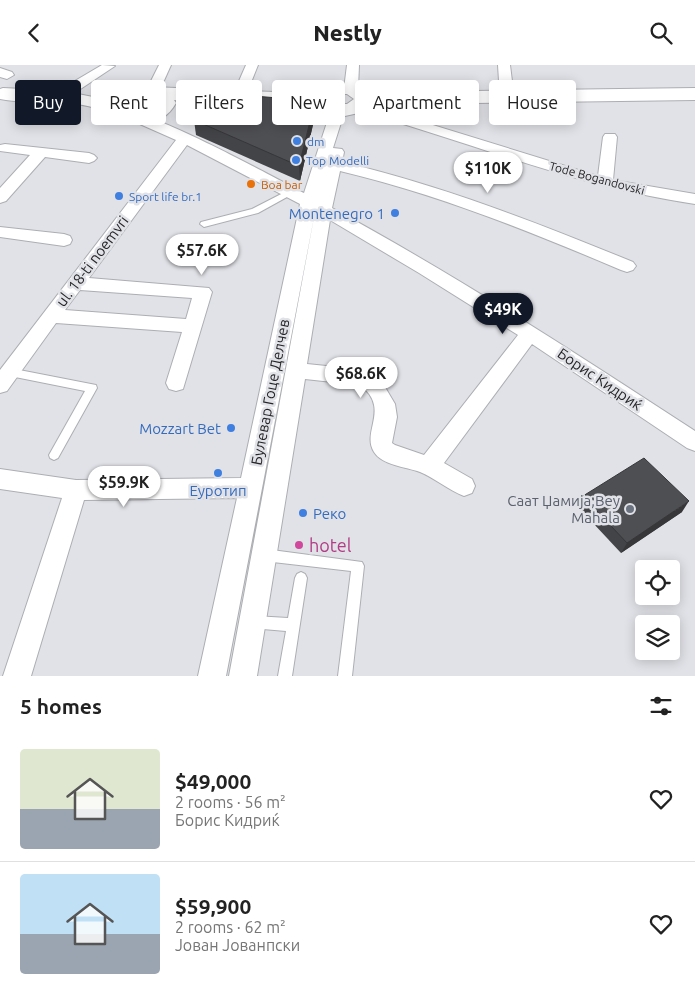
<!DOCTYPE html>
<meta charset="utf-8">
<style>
body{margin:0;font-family:Ubuntu,sans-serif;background:#f2f2f2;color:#222;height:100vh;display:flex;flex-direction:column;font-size:19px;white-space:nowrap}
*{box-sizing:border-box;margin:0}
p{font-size:16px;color:#767676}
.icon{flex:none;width:28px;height:28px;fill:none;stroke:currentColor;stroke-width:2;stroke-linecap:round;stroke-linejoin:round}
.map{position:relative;height:611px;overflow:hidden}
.sheet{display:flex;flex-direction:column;background:#fff;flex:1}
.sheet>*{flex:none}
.top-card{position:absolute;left:15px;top:15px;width:665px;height:45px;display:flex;gap:10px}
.fabs{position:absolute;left:635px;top:495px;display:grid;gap:10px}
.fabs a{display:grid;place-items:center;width:45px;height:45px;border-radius:5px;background:#fff;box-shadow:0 2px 12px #0003;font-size:25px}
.price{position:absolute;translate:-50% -42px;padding:0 11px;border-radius:18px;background:#fff;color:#222;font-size:16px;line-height:32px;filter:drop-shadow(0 1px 2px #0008)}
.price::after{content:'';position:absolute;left:50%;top:30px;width:15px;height:11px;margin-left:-8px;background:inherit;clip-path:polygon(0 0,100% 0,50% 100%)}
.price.current{background:#111827;color:#fff}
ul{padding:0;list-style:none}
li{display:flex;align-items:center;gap:15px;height:125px;padding:0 20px}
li+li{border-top:1px solid #e0e0e0}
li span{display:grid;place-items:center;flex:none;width:140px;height:100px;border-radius:5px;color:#555}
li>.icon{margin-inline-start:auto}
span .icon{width:60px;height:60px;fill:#fffc;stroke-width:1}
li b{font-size:21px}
h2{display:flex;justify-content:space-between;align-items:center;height:60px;padding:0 20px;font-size:21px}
.tag{padding:0 18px;border-radius:5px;background:#fff;box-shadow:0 2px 12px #0003;font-size:18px;line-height:45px}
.tag.current{background:#111827;color:#fff}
header{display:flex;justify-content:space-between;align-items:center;height:65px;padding:0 20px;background:#fff;font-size:22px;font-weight:800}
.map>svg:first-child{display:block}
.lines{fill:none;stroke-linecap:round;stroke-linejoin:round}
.lane-casing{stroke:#acaeb2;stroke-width:2}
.street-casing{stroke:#acaeb2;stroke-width:2}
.secondary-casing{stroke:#acaeb2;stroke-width:2}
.lane{fill:#fff;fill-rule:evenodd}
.street{fill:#fff;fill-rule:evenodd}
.secondary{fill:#fff;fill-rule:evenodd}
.wall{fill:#434447}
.shaded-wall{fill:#37373a}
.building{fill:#4e4f53;stroke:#37373a}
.shop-dot{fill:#3f7fe0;stroke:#e1e2e7;stroke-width:2}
.food-dot{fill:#e8710a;stroke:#e1e2e7;stroke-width:2}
.worship-dot{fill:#6b7280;stroke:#e1e2e7;stroke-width:2}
.hotel-dot{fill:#d1479c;stroke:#e1e2e7;stroke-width:2}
.labels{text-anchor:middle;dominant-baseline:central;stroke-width:5;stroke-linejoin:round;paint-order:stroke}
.far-shop-label{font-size:12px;fill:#366cbe;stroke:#e1e2e7;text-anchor:start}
.far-street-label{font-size:12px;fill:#262628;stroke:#e1e2e7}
.far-food-label{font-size:12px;fill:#c56008;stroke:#e1e2e7;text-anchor:start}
.shop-label{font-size:15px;fill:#366cbe;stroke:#e1e2e7;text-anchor:end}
.street-label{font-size:15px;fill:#262628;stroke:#e1e2e7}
.worship-label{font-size:15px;fill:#5b616d;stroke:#e1e2e7;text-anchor:end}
.near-hotel-label{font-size:18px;fill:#b23c85;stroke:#e1e2e7;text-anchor:start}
</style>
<header><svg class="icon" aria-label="back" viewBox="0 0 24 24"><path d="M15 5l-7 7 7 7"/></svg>Nestly<svg class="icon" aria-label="search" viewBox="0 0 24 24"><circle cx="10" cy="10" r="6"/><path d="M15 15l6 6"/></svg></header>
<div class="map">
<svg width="695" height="611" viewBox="0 0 695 611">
<rect width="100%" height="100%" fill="#e1e2e7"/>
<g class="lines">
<defs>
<g id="lane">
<path d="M289,125H292L296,127L258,148L204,162L200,159L201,157L252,144Z"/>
<path d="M9,303L96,320L97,323L58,393L54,395L50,393L49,390L85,326L5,310L4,307L5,304Z"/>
<path d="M264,484L362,497L364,501L352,611H338L351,506L264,496L260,494L258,490L260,486Z"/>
<path d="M301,507L305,509L307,513L292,611H278L286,566L252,563L247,562L246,557L247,552L252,551L288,553L295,513L297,509Z"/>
</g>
<g id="street">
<path d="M102,0L115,1L73,29H63L61,26L63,23Z"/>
<path d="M159,0H171L157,31H147L145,28Z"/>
<path d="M246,0H258L244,35H234L232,32Z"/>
<path d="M347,0H359L358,24L356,27L351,28L344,24Z"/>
<path d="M498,0H510L514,32L512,35H502L500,32Z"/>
<path d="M0,3L12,7L14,10L7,14L0,12Z"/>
<path d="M358,37L598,111L603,72L605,69H615L617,72L613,115L695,129V139C577,122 467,76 353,44L351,41L353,38Z"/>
<path d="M338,41L345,45L333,83L342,84L344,87L342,97C443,121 538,158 633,197L636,201L633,205L627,207L621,205C529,166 437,129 340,106L332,143C457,211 576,288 695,366V386L687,383L532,279L444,398L472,414L475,421L472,428L464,431C448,425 435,413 420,407C406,402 382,400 374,387C361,367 391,343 360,320L305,314L257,611H229L315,147L226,611H198L237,433L84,435L31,611H3L62,433L0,424V404L76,415L241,413L300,139L187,80L89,213L209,223L212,227L183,324L176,326L169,324L166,318L182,267L56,258L7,326L0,328V305L176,75L133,56L131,53L133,50C151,45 279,115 304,128L331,45ZM330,155L419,208L518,270L424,390L395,380L392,378L397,352L395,339L379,312L365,305L307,299ZM80,225L192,233L186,254L65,245Z"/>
<path d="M5,79L89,88L94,90L97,93L94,96L89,98L45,92L6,136L0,138V123L30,90L0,86V80Z"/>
<path d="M0,162L64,169L70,171L72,175L70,179L64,181L0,172Z"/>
</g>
<path id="secondary" d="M335,18L351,19L367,26L403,27L695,23V35L403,39L371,37L363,47L345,51L275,39L174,35L176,38C169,51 157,58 142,59C125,60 111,48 95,43C63,33 31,40 0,34V24L3,23L63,26L113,36L122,27L152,22L275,27L313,34L321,23ZM338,29H347L354,34L347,39H340L331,34ZM150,34L156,35L157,38C149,47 140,49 129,44L130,39L137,35Z"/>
</defs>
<!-- lane casing -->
<use href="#lane" class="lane-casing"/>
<!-- street casing -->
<use href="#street" class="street-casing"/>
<!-- secondary casing -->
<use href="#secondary" class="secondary-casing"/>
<!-- lane -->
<use href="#lane" class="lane"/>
<!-- street -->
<use href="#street" class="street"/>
<!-- secondary -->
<use href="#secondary" class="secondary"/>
</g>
<!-- wall -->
<g class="wall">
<path d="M315,51L300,116L196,70L194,55Z"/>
<path d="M583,431L682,447L621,488L578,442Z"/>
</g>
<!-- shaded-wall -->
<g class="shaded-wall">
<path d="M315,36V51L300,116L299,101Z"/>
<path d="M689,436L682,447L621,488L627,478Z"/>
</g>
<!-- building -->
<g class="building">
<path d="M229,29L315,36L299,101L194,55Z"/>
<path d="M644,393L689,436L627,478L583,431Z"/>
</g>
<!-- markers -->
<g class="shop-dot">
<circle cx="297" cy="76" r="5"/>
<circle cx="296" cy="95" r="5"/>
<circle cx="119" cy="131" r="5"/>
<circle cx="395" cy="148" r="5"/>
<circle cx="231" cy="363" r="5"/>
<circle cx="218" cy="408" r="5"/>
<circle cx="303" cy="448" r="5"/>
</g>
<circle class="food-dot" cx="251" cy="119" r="5"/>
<circle class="worship-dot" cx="630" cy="444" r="5"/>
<circle class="hotel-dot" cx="299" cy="480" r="5"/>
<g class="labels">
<!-- far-shop labels -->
<g class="far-shop-label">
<text x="307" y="76">dm</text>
<text x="306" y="95">Top Modelli</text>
<text x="129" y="131">Sport life br.1</text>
</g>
<!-- far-street labels -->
<g class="far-street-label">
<text transform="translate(597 113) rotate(15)">Tode Bogandovski</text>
</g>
<!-- far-food labels -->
<g class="far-food-label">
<text x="261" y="119">Boa bar</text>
</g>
<!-- shop labels -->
<g class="shop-label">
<text x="385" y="148">Montenegro 1</text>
<text x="221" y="363">Mozzart Bet</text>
<text x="218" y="425" text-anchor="middle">Еуротип</text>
<text x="313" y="448" text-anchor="start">Реко</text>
</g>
<!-- street labels -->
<g class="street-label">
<text transform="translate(92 196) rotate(-53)">ul. 18-ti noemvri</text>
<text transform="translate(600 314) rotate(34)">Борис Кидриќ</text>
<text transform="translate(270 327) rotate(-79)">Булевар Гоце Делчев</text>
</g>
<!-- worship labels -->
<g class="worship-label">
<text x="620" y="435">Саат Џамија;Bey<tspan x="620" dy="17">Mahala</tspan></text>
</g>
<!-- near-hotel labels -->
<g class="near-hotel-label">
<text x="309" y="480">hotel</text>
</g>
</g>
</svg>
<div class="fabs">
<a><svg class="icon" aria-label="locate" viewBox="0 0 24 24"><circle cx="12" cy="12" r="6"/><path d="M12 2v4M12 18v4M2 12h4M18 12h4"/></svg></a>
<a><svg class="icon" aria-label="layers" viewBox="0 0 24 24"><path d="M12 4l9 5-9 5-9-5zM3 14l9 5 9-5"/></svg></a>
</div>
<b class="price" style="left:488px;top:129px">$110K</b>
<b class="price" style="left:202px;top:211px">$57.6K</b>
<b class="price current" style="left:503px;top:270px">$49K</b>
<b class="price" style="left:361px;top:334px">$68.6K</b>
<b class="price" style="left:124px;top:443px">$59.9K</b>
<div class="top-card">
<a class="tag current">Buy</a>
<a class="tag">Rent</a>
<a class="tag">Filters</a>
<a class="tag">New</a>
<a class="tag">Apartment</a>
<a class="tag">House</a>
</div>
</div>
<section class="sheet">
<h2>5 homes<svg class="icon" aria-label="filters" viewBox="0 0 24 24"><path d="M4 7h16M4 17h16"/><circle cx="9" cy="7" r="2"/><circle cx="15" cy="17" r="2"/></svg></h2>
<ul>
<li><span style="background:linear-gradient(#dfe7d0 60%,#9aa5b1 0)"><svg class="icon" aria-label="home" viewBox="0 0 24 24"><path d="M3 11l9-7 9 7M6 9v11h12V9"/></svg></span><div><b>$49,000</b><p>2 rooms · 56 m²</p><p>Борис Кидриќ</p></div><svg class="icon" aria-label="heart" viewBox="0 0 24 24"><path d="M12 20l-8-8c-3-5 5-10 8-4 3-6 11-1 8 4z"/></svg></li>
<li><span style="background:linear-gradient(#bfe0f5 60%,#9aa5b1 0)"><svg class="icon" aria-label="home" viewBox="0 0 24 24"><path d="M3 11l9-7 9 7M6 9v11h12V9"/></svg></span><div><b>$59,900</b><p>2 rooms · 62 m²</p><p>Јован Јованпски</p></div><svg class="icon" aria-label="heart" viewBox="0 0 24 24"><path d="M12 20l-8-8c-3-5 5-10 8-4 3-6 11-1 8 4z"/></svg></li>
</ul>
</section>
